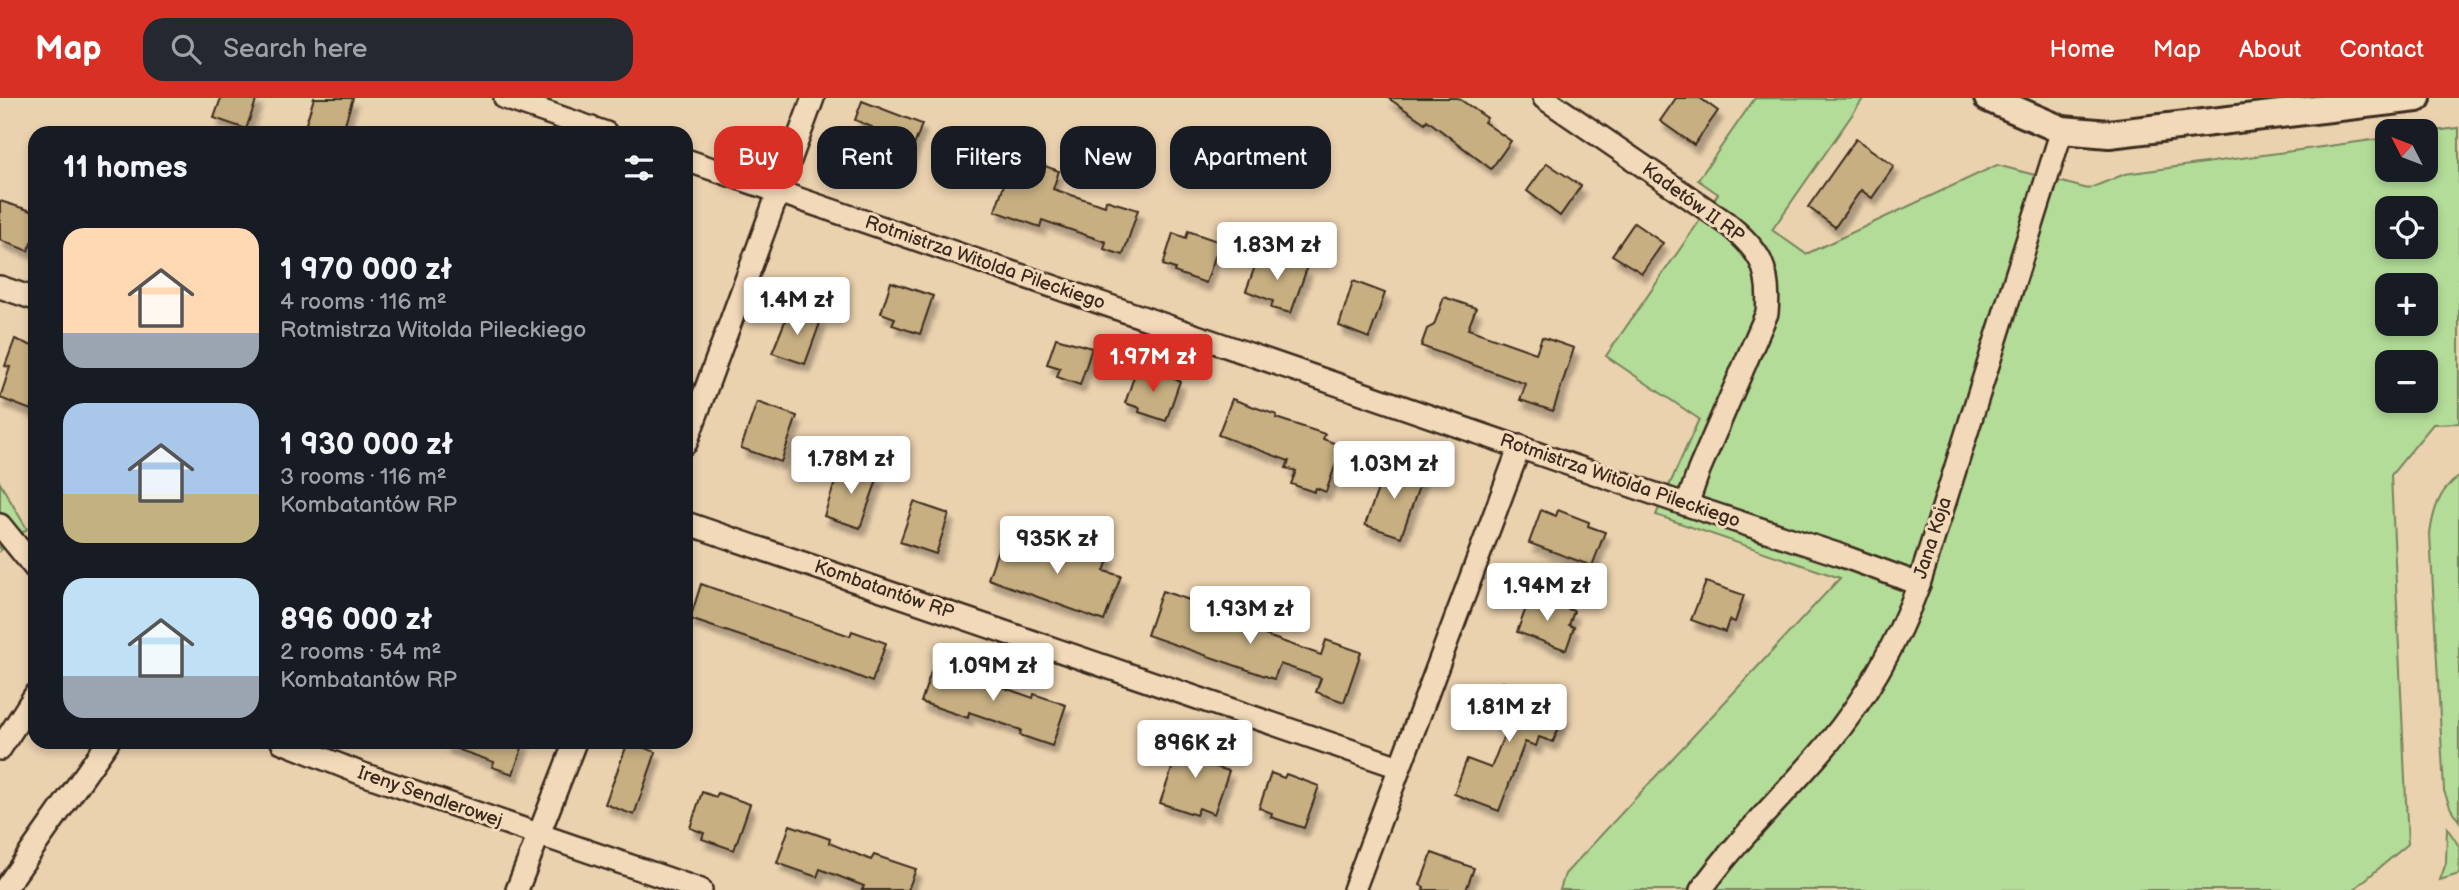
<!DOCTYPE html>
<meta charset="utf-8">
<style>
body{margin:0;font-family:"Balsamiq Sans",sans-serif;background:#242831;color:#f1f3f6;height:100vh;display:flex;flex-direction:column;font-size:26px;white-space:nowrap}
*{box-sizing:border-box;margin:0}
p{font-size:23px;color:#9ea1a6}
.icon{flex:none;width:38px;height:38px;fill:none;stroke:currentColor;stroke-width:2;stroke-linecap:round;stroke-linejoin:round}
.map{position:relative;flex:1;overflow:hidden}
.sheet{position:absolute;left:28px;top:28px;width:665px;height:623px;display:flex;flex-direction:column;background:#171b24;border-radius:21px;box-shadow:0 4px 10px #0003}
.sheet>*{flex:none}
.top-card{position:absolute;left:714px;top:28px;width:665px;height:63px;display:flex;gap:14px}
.needle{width:46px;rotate:312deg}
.tools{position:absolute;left:2375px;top:21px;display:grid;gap:14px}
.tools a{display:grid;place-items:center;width:63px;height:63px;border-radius:14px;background:#171b24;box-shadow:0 4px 10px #0003;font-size:35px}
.price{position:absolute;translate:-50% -60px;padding:0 16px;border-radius:7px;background:#fff;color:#222;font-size:23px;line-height:46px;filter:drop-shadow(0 2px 4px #0008)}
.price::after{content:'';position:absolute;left:50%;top:42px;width:21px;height:16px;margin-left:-10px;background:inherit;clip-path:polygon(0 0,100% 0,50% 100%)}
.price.on{background:#d93025;color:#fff}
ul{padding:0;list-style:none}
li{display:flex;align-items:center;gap:21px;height:175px;padding:0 35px}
li span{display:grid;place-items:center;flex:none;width:196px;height:140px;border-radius:21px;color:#555}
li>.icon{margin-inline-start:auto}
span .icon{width:84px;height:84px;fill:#fffc;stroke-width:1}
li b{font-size:30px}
h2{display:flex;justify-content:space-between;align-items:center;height:84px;padding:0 35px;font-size:30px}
.pill{padding:0 24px;border-radius:21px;background:#171b24;box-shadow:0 4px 10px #0003;font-size:24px;line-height:63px}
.pill.on{background:#d93025;color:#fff}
header{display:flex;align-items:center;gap:42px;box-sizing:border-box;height:98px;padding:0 35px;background:#d93025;color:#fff}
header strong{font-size:33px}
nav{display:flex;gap:38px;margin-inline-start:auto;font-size:24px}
.search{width:490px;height:63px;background:#242831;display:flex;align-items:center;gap:18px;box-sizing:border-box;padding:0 24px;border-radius:21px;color:#9ea1a6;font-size:26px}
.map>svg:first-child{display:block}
.green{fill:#b3dc98;stroke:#77835b;stroke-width:2;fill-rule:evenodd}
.building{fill:#c7af82;stroke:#3b2a1e;stroke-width:2;filter:url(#shadow)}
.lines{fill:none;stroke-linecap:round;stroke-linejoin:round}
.minor-casing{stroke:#3b2a1e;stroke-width:26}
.tertiary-casing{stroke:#3b2a1e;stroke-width:32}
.minor{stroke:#f2d9b9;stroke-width:21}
.tertiary{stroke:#f2d9b9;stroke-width:26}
.labels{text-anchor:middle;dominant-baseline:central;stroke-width:6;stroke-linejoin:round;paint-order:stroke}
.street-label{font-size:19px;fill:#3b2a1e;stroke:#f2d9b9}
</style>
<header>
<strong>Map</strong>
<div class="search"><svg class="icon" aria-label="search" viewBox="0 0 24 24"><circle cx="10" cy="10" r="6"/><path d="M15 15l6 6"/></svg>Search here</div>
<nav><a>Home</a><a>Map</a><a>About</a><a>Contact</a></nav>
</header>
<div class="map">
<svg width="2459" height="792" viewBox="0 0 2459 792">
<defs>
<filter id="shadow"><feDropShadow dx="4.5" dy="8" stdDeviation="2" flood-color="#0004"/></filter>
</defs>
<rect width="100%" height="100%" fill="#ebd2af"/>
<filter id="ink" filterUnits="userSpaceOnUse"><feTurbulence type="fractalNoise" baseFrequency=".0143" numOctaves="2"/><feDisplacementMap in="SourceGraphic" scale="14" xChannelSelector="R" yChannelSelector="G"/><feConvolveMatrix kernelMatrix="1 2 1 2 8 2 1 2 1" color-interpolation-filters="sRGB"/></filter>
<g filter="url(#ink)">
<!-- green -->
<g class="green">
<path d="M1755,0L1863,1L1772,132L1806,156L1997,67L2088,91L2125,76L2387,40V72H2426V34L2459,30V325L2433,326L2391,377L2408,746L2353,792H1560L1565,776L1840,480L1656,417L1699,321L1606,258L1718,96L1698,82ZM2387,110H2426V149H2387ZM2387,187H2426V226H2387ZM2387,264H2426V303H2387Z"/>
<path d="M2459,379V723L2451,711L2444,693L2430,436C2433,414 2439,391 2459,379Z"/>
<path d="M0,385L27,431L0,453Z"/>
<path d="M2447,730L2459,748V776L2440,782L2446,765Z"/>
</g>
<!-- building -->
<g class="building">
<path d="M221,0H257L246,31L214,20Z"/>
<path d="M314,0H353L342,35H303Z"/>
<path d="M1388,0H1458L1487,20L1484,24L1511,43L1491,71L1427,22L1425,25Z"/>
<path d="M1676,0H1700L1718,13L1694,47L1660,23Z"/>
<path d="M862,3L922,26L907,67L870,53L874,42L868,39L872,29L855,22Z"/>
<path d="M1856,41L1894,68L1872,100L1861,92L1835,129L1808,109Z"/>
<path d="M1014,57L1059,73L1053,91L1105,108L1106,102L1138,112L1123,157L1104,151L1106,144L1042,122L1040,129L995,113Z"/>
<path d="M1547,65L1581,88L1560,118L1527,93Z"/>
<path d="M0,103L35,114V135L28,153L0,142Z"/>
<path d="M1634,125L1663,145L1642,175L1612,157Z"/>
<path d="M1188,133L1220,144L1206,185L1174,174L1175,171L1163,167L1173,135L1186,140Z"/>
<path d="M1274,158L1307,170L1291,215L1271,210L1273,203L1246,193L1258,160L1271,165Z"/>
<path d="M1353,183L1385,195L1369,240L1339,228Z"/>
<path d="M891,184L933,198L920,236L892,227L895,220L881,215Z"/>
<path d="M1444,199L1476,210L1468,231L1536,255L1542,239L1574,250L1553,313L1520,302L1526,286L1421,248L1427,231L1434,227Z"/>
<path d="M790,211L821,222L805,266L772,255Z"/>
<path d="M1056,240L1092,250L1080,287L1057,279L1060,270L1047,266Z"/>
<path d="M15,241L35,249V300L31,312L0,300L10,269L5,268Z"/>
<path d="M1136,273L1151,278L1152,273L1180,283L1166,323L1139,314L1140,310L1125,305Z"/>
<path d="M1232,301L1277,317L1276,320L1325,336L1323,341L1342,348L1326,394L1316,390L1314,394L1291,386L1296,373L1286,370L1289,363L1218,337Z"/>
<path d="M757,304L797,318L781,364L741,350Z"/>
<path d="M841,366L878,379L860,430L824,418Z"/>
<path d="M1387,366L1422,380L1401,439L1365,427Z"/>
<path d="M914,404L949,416L936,456L900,444Z"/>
<path d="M1541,412L1556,418L1558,412L1589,424L1588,428L1605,434L1592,468L1529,445Z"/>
<path d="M1003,437L1073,460L1078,446L1110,457L1104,473L1121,478L1104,523L988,481Z"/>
<path d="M1706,484L1744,497L1735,524L1729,522L1725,534L1691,522Z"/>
<path d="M701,486L850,538L852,533L886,545L872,584L839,571L690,521Z"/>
<path d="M1162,493L1214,510L1211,518L1321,557L1326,542L1361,554L1344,604L1316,594L1321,580L1280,566L1274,581L1147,537Z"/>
<path d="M1531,497L1574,513L1569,527L1574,529L1566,552L1517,534Z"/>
<path d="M934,565L959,573L961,569L982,577L980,581L1033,600L1034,596L1066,607L1052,648L1020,637L1021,632L969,614L968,620L921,604Z"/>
<path d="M1503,584L1553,603L1549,612L1564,617L1553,644L1539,639L1536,648L1525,644L1499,713L1454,696L1467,661L1491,670L1508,627L1489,620Z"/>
<path d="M1182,642L1218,654L1213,668L1229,673L1214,716L1199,710L1196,717L1160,705Z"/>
<path d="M446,644H524L513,676L492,669L494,664L445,647Z"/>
<path d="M628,644L656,654L634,717L605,706Z"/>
<path d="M1271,675L1284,680L1286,676L1319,688L1304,730L1271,719L1272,715L1259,710Z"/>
<path d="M702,694L716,699L718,695L750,706L734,752L702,741L704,735L690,730Z"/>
<path d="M790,727L830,741L829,745L871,762L874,757L916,771L908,792H862L864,788L820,771L817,779L777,765Z"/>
<path d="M1432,755L1474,770L1466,792H1423L1424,789L1420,787Z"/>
</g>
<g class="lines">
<defs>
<g id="minor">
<path d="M505,0L606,35"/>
<path d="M1544,0L1725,124C1760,152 1771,170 1767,215L1699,372L1687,407"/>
<path d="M686,62L1687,407L1837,456L1919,486"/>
<path d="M0,189L35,201"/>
<path d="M686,345L813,0"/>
<path d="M686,425L1399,669"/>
<path d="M0,427L35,470"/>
<path d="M282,644L360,675L701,792"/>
<path d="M0,651L35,597"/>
<path d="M4,792L108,644"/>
<path d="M517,792L575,644"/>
<path d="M1354,792L1520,348"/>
<path d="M1701,792C1738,740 1786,696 1827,647C1867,599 1897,545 1919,486L2062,32"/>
</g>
<path id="tertiary" d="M1988,0L2062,32L2109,36L2417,0"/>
</defs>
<!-- minor casing -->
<use href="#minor" class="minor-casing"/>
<!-- tertiary casing -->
<use href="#tertiary" class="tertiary-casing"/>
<!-- minor -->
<use href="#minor" class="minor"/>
<!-- tertiary -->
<use href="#tertiary" class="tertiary"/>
</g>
</g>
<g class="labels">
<!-- street labels -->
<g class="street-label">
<text transform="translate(1693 105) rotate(36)">Kadetów II RP</text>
<text transform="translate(985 165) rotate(19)">Rotmistrza Witolda Pileckiego</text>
<text transform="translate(1620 383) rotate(19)">Rotmistrza Witolda Pileckiego</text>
<text transform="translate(1933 440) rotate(-72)">Jana Koja</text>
<text transform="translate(884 492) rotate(19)">Kombatantów RP</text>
<text transform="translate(430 699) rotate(19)">Ireny Sendlerowej</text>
</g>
</g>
</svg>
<div class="tools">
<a><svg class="needle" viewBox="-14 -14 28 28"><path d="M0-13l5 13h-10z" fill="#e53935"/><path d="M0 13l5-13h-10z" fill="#9ea1a6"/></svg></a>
<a><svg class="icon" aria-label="locate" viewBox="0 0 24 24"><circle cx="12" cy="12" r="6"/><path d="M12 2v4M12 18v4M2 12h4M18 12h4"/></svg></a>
<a>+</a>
<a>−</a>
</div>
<b class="price" style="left:1277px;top:184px">1.83M zł</b>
<b class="price" style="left:797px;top:239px">1.4M zł</b>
<b class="price on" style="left:1153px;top:296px">1.97M zł</b>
<b class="price" style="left:851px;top:398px">1.78M zł</b>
<b class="price" style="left:1394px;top:403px">1.03M zł</b>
<b class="price" style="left:1057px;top:478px">935K zł</b>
<b class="price" style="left:1547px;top:525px">1.94M zł</b>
<b class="price" style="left:1250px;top:548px">1.93M zł</b>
<b class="price" style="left:993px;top:605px">1.09M zł</b>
<b class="price" style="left:1509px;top:646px">1.81M zł</b>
<b class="price" style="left:1195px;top:682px">896K zł</b>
<div class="top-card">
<a class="pill on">Buy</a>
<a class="pill">Rent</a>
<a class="pill">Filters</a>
<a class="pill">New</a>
<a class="pill">Apartment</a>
</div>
<section class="sheet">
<h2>11 homes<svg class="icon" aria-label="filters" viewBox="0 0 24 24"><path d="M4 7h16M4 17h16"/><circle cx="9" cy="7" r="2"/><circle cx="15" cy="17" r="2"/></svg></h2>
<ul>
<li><span style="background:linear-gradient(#ffd9b3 75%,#9aa5b1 0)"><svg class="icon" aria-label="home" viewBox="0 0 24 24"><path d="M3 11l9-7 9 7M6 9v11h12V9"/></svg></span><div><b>1 970 000 zł</b><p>4 rooms · 116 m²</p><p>Rotmistrza Witolda Pileckiego</p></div></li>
<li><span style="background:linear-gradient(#a9c7e8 65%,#c2b280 0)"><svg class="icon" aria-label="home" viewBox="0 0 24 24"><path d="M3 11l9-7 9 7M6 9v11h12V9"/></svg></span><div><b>1 930 000 zł</b><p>3 rooms · 116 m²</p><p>Kombatantów RP</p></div></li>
<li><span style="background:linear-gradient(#bfe0f5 70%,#9aa5b1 0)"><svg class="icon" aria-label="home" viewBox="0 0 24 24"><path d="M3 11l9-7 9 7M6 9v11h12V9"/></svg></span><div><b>896 000 zł</b><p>2 rooms · 54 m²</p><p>Kombatantów RP</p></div></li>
</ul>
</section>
</div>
